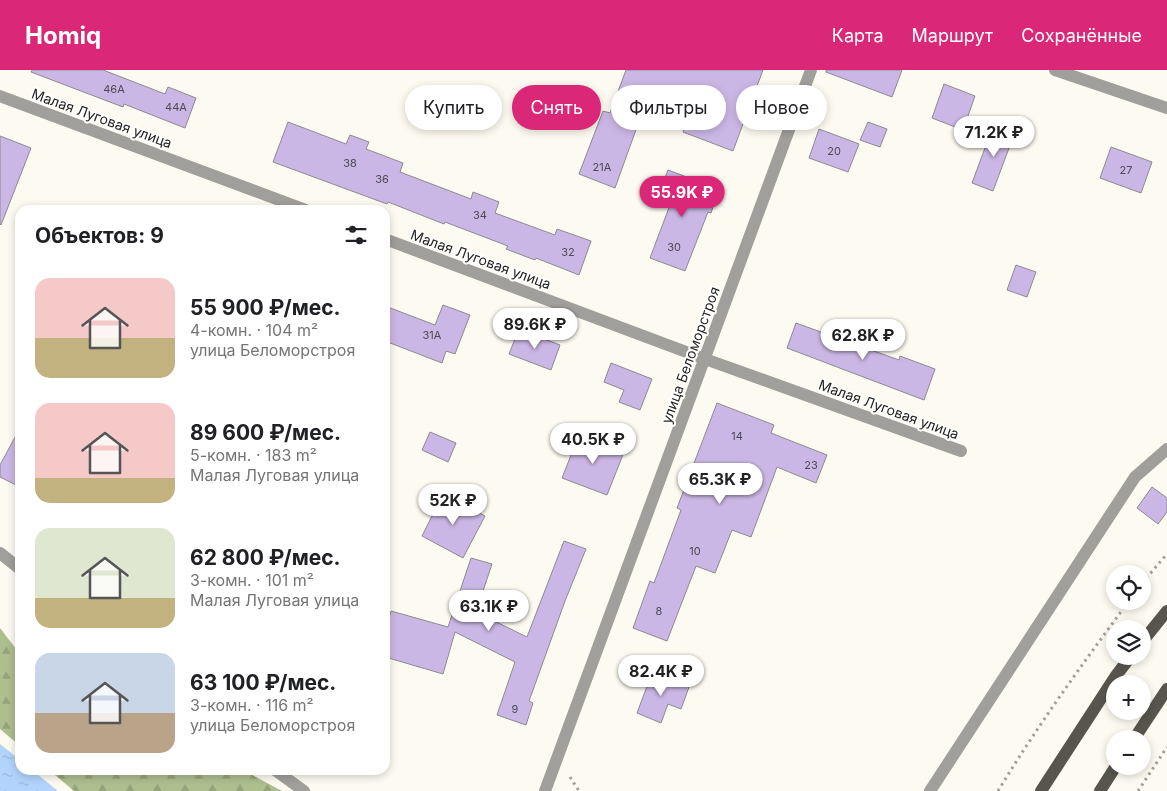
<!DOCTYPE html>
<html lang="ru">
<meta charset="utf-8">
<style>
body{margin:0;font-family:Inter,sans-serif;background:#f6f6f6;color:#202124;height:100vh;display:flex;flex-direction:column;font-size:19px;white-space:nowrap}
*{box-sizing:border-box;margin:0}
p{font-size:16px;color:#757577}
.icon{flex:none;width:28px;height:28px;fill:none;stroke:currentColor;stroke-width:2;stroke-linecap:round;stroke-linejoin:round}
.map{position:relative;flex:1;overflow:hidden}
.drawer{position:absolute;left:15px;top:135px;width:375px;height:570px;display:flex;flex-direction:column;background:#fff;border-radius:15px;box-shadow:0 2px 8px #0003}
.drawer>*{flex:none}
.guide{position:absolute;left:405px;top:15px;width:475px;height:45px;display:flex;gap:10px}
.fabs{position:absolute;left:1106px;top:495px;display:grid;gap:10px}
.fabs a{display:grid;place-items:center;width:45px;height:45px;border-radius:50%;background:#fff;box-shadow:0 2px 8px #0003;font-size:25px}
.price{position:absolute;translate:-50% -42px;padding:0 11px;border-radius:18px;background:#fff;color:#222;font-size:16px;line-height:32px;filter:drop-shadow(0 1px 2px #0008)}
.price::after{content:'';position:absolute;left:50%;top:30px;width:15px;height:11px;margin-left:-8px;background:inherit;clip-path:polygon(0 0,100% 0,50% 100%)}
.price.active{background:#db2777;color:#fff}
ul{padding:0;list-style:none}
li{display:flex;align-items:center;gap:15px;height:125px;padding:0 20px}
li span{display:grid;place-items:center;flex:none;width:140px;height:100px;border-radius:15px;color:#555}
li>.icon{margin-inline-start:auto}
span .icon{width:60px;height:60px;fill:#fffc;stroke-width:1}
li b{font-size:21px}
h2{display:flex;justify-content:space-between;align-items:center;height:60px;padding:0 20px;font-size:21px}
.pill{padding:0 18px;border-radius:22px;background:#fff;box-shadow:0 2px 8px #0003;font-size:18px;line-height:45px}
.pill.active{background:#db2777;color:#fff}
header{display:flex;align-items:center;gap:30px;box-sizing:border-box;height:70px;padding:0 25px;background:#db2777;color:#fff}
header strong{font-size:24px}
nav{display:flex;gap:28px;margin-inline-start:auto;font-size:18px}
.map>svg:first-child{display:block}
.forest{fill:url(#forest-firs)}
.water{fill:url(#water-ripples)}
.building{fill:#cbb7e5;stroke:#8d8991}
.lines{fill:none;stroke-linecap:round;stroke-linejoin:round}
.path{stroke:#a2a099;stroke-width:3;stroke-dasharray:2.5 4;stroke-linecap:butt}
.minor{stroke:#a09f9b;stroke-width:12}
.major{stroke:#58554f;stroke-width:12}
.labels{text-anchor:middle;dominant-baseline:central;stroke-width:4;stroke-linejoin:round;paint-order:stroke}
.number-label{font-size:11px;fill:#4e4952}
.street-label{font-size:14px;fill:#252421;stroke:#fff}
</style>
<header>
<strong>Homiq</strong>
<nav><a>Карта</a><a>Маршрут</a><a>Сохранённые</a></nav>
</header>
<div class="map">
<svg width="1167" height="721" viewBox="0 0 1167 721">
<defs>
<pattern id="forest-firs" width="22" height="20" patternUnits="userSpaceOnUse" patternTransform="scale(1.25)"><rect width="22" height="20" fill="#adbe8f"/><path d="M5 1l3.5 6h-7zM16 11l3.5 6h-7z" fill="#95a37b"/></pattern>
<pattern id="water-ripples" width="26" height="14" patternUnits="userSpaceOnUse" patternTransform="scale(1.25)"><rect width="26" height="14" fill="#b2d3fc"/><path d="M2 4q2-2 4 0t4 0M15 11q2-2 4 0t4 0" fill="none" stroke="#99b5d8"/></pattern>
</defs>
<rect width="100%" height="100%" fill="#fdfaf1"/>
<!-- forest -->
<g class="forest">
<path d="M0,558L20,584V676L0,659Z"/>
<path d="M49,700H243L282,721H74Z"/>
</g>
<!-- water -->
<path class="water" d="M0,674L20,690V700H32L58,721H0Z"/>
<!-- building -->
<g class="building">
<path d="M32,0H103L165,24L168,17L196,28L185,58L124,34L123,37L31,2Z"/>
<path d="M626,0H763L733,81L683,62L684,60L642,43L615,118L579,104L603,41L610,43Z"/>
<path d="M826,0H902L892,27L826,2Z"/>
<path d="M944,14L975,26L963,60L932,48Z"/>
<path d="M288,52L346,74L350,65L369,72L366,79L403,93L400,102L471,129L473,122L499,132L495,143L555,165L557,159L591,171L579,205L536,188L535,190L506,179L508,176L445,152L444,154L388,132L387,134L273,92Z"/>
<path d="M868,52L887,59L880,77L860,70Z"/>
<path d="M994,54L1015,62L993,121L972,113Z"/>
<path d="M819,59L859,74L848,102L809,88Z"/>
<path d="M0,66L31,78L1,155L0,154Z"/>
<path d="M1111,77L1152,92L1141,123L1100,108Z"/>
<path d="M668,100L719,119L711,143L708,142L685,201L650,188L670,135L656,130Z"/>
<path d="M1016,195L1036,202L1027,227L1007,220Z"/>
<path d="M443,235L470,245L455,284L446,281L442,293L385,271V236L435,255Z"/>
<path d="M796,253L899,290L900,286L935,299L924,330L787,278Z"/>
<path d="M519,259L560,275L551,300L509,284Z"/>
<path d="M611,293L652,309L640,340L619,332L624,320L604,312Z"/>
<path d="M717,333L774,355L771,363L827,385L816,413L777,397L751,467L732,460L715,503L696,496L667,571L633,558L650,511L654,513L681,440L677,438Z"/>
<path d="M20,358V417L0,407V395Z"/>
<path d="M430,362L456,373L448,392L422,380Z"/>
<path d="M579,365L624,382L607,425L562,408Z"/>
<path d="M1152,417L1167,428V442L1158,454L1137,438Z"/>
<path d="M443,424L485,446L463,488L422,466Z"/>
<path d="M564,471L586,479L565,531L529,631L533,633L526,655L497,645L515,592L455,562L443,604L385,587V562L391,541L448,557L471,488L492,494L476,542L527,567Z"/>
<path d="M652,603L689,617L681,639L668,634L661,653L637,643Z"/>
</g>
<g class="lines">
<!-- path -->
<g class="path">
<path d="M1142,513L1167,484"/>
<path d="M570,707L579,721"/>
<path d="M998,721C1038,655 1083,593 1129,531"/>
<path d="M1138,721L1167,677"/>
</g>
<!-- minor -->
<g class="minor">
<path d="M1055,0L1167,38"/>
<path d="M0,26L306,140"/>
<path d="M385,169L705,289L961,381"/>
<path d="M0,483L20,499"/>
<path d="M275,700L304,721"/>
<path d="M545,721L811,0"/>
<path d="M930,721L1135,407L1167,379"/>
</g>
<!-- major -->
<g class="major">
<path d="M1142,572L1167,541"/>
<path d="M1134,669L1167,619"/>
<path d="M1041,721L1115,607L1131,586"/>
<path d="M1100,721L1116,696"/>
</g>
</g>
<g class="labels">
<!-- number labels -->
<g class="number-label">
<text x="114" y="19">46А</text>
<text x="176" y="37">44А</text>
<text x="834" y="81">20</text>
<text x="350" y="93">38</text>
<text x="602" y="97">21А</text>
<text x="1126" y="100">27</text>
<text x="382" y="109">36</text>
<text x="480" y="145">34</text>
<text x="674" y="177">30</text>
<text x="568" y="182">32</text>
<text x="432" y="265">31А</text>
<text x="737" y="366">14</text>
<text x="811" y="395">23</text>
<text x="695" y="481">10</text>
<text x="659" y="541">8</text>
<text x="515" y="639">9</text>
</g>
<!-- street labels -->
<g class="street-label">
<text transform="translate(102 48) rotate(20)">Малая Луговая улица</text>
<text transform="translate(481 189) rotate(20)">Малая Луговая улица</text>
<text transform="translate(690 285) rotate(-70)">улица Беломорстроя</text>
<text transform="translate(889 339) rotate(20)">Малая Луговая улица</text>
</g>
</g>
</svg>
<div class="fabs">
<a><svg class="icon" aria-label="locate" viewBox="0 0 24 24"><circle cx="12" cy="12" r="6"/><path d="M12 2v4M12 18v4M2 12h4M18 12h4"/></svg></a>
<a><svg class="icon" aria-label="layers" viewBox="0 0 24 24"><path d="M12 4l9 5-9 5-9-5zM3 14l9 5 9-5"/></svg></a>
<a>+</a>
<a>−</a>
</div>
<b class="price" style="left:994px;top:88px">71.2K ₽</b>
<b class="price active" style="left:682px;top:148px">55.9K ₽</b>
<b class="price" style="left:535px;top:280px">89.6K ₽</b>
<b class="price" style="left:863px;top:291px">62.8K ₽</b>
<b class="price" style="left:593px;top:395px">40.5K ₽</b>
<b class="price" style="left:720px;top:435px">65.3K ₽</b>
<b class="price" style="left:453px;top:456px">52K ₽</b>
<b class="price" style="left:489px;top:562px">63.1K ₽</b>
<b class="price" style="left:661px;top:627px">82.4K ₽</b>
<div class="guide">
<a class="pill">Купить</a>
<a class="pill active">Снять</a>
<a class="pill">Фильтры</a>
<a class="pill">Новое</a>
</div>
<section class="drawer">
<h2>Объектов: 9<svg class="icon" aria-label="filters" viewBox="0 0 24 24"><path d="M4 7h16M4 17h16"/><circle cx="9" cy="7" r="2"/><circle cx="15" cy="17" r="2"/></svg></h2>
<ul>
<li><span style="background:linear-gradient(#f6c9c9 60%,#c2b280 0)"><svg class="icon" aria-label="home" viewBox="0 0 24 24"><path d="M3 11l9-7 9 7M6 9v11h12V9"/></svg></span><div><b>55 900 ₽/мес.</b><p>4-комн. · 104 m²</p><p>улица Беломорстроя</p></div></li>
<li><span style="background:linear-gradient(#f6c9c9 75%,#c2b280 0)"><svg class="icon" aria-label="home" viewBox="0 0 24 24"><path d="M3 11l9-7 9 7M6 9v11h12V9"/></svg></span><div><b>89 600 ₽/мес.</b><p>5-комн. · 183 m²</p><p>Малая Луговая улица</p></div></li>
<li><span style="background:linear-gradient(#dfe7d0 70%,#c2b280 0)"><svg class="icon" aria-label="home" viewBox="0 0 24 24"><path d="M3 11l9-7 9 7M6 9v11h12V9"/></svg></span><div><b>62 800 ₽/мес.</b><p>3-комн. · 101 m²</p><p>Малая Луговая улица</p></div></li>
<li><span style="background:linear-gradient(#c9d6e8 60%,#b9a48a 0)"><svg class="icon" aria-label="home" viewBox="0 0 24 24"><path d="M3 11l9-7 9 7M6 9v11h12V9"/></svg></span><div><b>63 100 ₽/мес.</b><p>3-комн. · 116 m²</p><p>улица Беломорстроя</p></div></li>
</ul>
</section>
</div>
